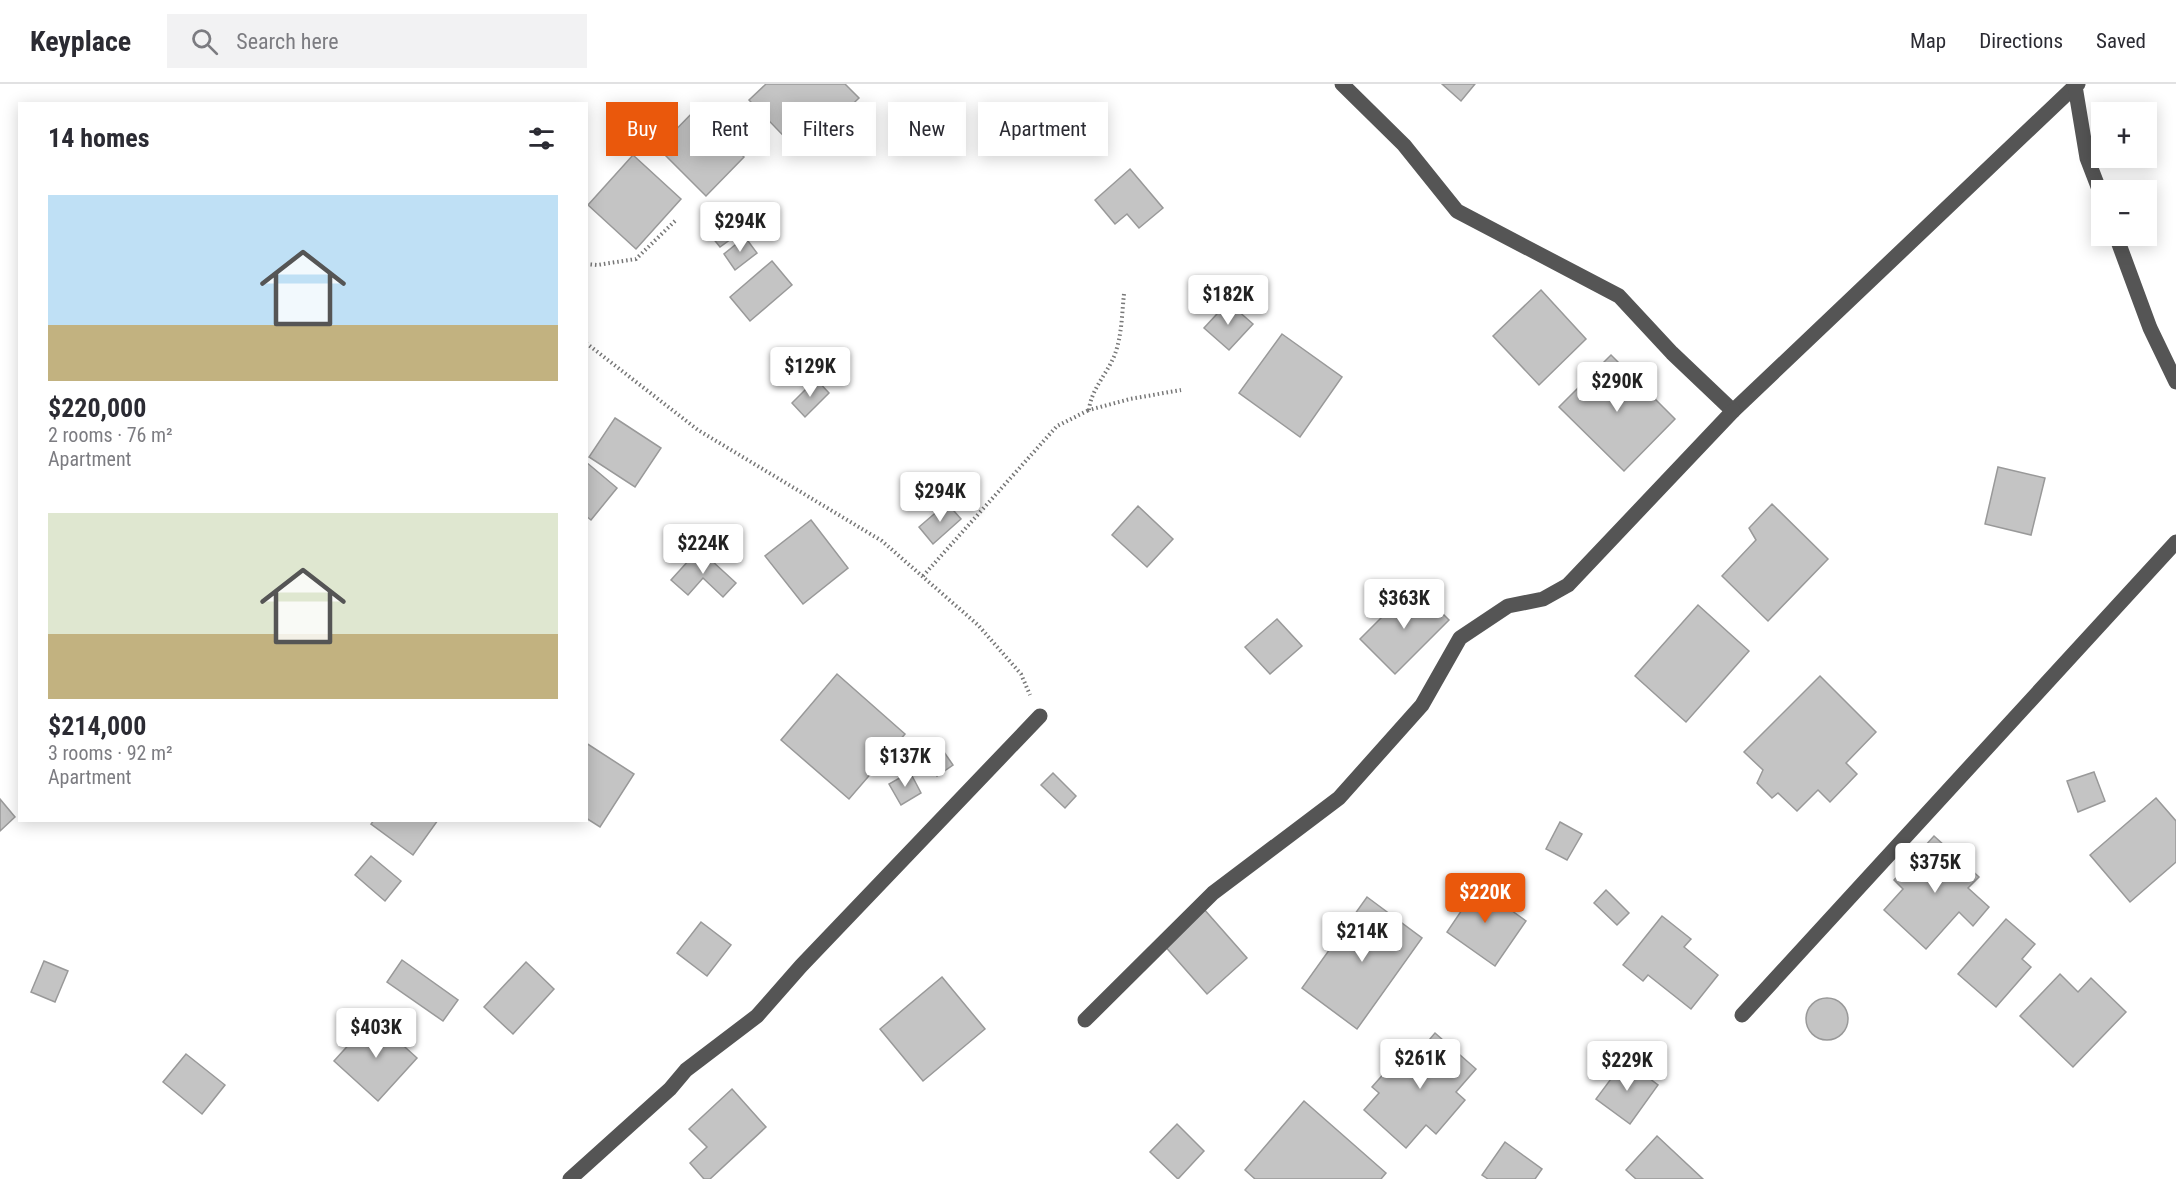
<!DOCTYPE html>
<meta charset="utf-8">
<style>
body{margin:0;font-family:"Roboto Condensed",sans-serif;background:#f2f2f3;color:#2b2b33;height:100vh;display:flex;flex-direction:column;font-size:22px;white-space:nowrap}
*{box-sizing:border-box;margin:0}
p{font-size:20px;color:#7c7c81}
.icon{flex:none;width:33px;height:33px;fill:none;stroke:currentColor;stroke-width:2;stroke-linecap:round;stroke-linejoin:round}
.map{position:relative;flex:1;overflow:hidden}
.drawer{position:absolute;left:18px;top:18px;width:570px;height:720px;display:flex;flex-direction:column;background:#fff;border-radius:0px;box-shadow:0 3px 15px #0003}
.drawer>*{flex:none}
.banner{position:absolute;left:606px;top:18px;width:570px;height:54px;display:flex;gap:12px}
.buttons{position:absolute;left:2091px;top:18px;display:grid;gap:12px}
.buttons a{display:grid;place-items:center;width:66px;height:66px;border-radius:0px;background:#fff;box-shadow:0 3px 15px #0003;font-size:30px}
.price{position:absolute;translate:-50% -51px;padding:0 14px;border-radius:6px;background:#fff;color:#222;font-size:20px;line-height:39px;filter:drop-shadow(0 2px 3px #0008)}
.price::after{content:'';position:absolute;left:50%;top:36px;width:18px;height:14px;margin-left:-9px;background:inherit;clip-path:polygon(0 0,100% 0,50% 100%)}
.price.on{background:#ea580c;color:#fff}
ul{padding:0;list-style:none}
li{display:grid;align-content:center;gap:12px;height:318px;padding:0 30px}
li span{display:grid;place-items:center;height:186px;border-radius:0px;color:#555}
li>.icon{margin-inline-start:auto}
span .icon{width:108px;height:108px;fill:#fffc;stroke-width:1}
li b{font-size:26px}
h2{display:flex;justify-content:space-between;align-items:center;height:72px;padding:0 30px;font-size:26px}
.pill{padding:0 21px;border-radius:0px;background:#fff;box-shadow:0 3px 15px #0003;font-size:21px;line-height:54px}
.pill.on{background:#ea580c;color:#fff}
header{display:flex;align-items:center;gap:36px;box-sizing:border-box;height:84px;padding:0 30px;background:#fff;border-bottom:2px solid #e1e1e2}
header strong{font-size:28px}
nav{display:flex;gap:33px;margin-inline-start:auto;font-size:21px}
.search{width:420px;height:54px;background:#f2f2f3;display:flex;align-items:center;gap:15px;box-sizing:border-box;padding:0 21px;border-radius:0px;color:#7c7c81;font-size:22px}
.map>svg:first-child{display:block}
.building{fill:#c4c4c4;stroke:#999;stroke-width:1.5}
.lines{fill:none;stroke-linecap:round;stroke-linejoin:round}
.path{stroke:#777;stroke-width:4;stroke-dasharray:1.5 3;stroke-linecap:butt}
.minor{stroke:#555;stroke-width:15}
</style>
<header>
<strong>Keyplace</strong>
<div class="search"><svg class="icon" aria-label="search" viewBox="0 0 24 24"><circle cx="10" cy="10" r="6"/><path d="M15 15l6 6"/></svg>Search here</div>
<nav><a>Map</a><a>Directions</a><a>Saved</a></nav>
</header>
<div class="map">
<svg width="2176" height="1095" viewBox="0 0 2176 1095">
<rect width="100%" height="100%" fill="#fff"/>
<!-- building -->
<g class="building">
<path d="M766,0H845L859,14L801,70L749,16Z"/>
<path d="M1442,0H1475L1461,17Z"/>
<path d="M696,25L744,73L706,112L658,64Z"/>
<path d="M633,71L681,115L636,165L588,121Z"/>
<path d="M1130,85L1163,124L1139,144L1127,130L1115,140L1095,116Z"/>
<path d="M725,126L742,147L720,163L704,143Z"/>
<path d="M745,153L757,169L735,186L724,170Z"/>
<path d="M772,177L792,201L750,237L730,213Z"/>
<path d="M1541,206L1586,255L1539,301L1493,252Z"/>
<path d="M1228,218L1253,240L1229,266L1204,244Z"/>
<path d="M1282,250L1342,293L1300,353L1239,309Z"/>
<path d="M1611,271L1675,335L1624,387L1559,323Z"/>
<path d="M816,295L829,309L805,333L792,319Z"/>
<path d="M615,334L661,364L635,403L589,373Z"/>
<path d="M586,378L617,404L591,436L586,432Z"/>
<path d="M1998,383L2045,394L2031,451L1985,440Z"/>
<path d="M947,419L961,435L933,460L919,443Z"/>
<path d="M1772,420L1828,475L1768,537L1722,492L1756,456L1749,444Z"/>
<path d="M1138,422L1173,455L1147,483L1112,451Z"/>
<path d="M811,436L848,484L803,520L765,472Z"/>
<path d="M699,465L736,499L723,513L703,494L688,511L671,496Z"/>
<path d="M1414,501L1449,536L1395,590L1360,555Z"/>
<path d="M1698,521L1749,567L1686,638L1635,592Z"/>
<path d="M1277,535L1302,562L1270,590L1245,563Z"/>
<path d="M837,590L905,650L849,715L781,656Z"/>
<path d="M1820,592L1876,648L1846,679L1857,690L1830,718L1818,706L1797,727L1778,709L1772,714L1757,699L1763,686L1744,668Z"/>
<path d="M935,655L953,681L937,692L919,667Z"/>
<path d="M586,659L634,690L600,743L586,734Z"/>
<path d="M910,688L921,709L901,721L889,700Z"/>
<path d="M2094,688L2105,717L2078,728L2067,697Z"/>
<path d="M1053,689L1076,712L1065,724L1041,701Z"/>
<path d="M2156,714L2176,737V778L2130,818L2090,771Z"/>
<path d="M0,715L15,733L0,747Z"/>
<path d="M374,736H438L413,771L371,740Z"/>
<path d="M1560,738L1582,750L1567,776L1546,765Z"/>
<path d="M1934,752L1979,793L1968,804L1989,823L1973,842L1959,828L1926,865L1884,826L1903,805L1894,796Z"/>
<path d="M371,772L401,797L385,817L355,791Z"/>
<path d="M1469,796L1526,837L1495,882L1447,848L1464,823L1455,817Z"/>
<path d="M1606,806L1629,829L1617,841L1594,819Z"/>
<path d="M1367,813L1422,854L1357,945L1302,904Z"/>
<path d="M1203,824L1247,874L1207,910L1163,860Z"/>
<path d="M1662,832L1691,855L1684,863L1718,891L1691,925L1648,891L1643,897L1623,881Z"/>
<path d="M2006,835L2035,860L2022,875L2031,883L1996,923L1958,890Z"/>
<path d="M701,838L731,861L707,892L677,869Z"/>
<path d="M402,876L458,916L443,937L387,898Z"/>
<path d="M44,877L68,887L55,918L31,908Z"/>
<path d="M526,878L554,905L513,950L484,923Z"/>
<path d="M2060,890L2078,908L2091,894L2126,928L2073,983L2020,932Z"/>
<path d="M942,893L985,945L923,997L880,945Z"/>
<circle cx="1827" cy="935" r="21"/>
<path d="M373,934L417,974L378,1017L334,977Z"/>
<path d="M1435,949L1476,985L1456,1008L1465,1016L1436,1050L1426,1041L1406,1064L1364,1026L1379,1009L1372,1003L1410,960L1419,968Z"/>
<path d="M186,970L225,1001L202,1030L163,998Z"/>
<path d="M1625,976L1658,1001L1630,1040L1596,1015Z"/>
<path d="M732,1005L766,1043L710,1095H704L690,1079L707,1063L689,1045Z"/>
<path d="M1304,1017L1386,1089L1381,1095H1255L1245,1086Z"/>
<path d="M1177,1040L1204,1067L1178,1095L1150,1068Z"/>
<path d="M1657,1052L1703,1095H1636L1626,1086Z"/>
<path d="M1505,1058L1542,1085L1535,1095H1488L1482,1091Z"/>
</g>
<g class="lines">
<!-- path -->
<g class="path">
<path d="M586,180L597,181L636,175L676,136"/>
<path d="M1124,210C1122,228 1122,249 1116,267C1110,287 1091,304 1089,326L1130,315L1181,306"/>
<path d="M586,259L698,346L882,457L978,541L1021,590L1030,611"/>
<path d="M923,492L1057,342L1089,326"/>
</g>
<!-- minor -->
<g class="minor">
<path d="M1342,0L1404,61L1457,127L1619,212L1672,269L1733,327L2075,2"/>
<path d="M2078,0L2075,2L2087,74L2102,113"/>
<path d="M2116,152L2150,244L2176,298"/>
<path d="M1742,931L2176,458"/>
<path d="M1085,936L1213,809L1339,714L1422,621L1460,554L1508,522L1543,515L1568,501L1733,327"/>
<path d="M570,1095L670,1005L686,986L757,932L801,882L1040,632"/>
</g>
</g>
</svg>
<div class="buttons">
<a>+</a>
<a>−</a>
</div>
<b class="price" style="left:740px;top:169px">$294K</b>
<b class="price" style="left:1228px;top:242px">$182K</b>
<b class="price" style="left:810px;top:314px">$129K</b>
<b class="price" style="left:1617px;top:329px">$290K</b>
<b class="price" style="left:940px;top:439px">$294K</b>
<b class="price" style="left:703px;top:491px">$224K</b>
<b class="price" style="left:1404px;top:546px">$363K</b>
<b class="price" style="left:905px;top:704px">$137K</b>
<b class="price" style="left:1935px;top:810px">$375K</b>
<b class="price on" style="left:1485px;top:840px">$220K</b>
<b class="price" style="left:1362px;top:879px">$214K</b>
<b class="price" style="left:376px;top:975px">$403K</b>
<b class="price" style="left:1420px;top:1006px">$261K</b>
<b class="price" style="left:1627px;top:1008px">$229K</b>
<div class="banner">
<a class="pill on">Buy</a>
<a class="pill">Rent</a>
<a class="pill">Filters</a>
<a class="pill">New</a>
<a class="pill">Apartment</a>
</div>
<section class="drawer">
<h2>14 homes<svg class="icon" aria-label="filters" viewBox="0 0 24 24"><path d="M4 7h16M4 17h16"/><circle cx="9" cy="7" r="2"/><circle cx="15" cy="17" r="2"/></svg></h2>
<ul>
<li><span style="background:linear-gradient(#bfe0f5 70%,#c2b280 0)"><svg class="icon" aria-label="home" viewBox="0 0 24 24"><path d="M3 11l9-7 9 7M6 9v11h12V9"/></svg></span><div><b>$220,000</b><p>2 rooms · 76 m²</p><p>Apartment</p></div></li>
<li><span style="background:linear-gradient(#dfe7d0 65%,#c2b280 0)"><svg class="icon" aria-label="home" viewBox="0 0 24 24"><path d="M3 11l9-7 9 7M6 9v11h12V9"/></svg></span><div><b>$214,000</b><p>3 rooms · 92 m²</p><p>Apartment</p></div></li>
</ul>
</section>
</div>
